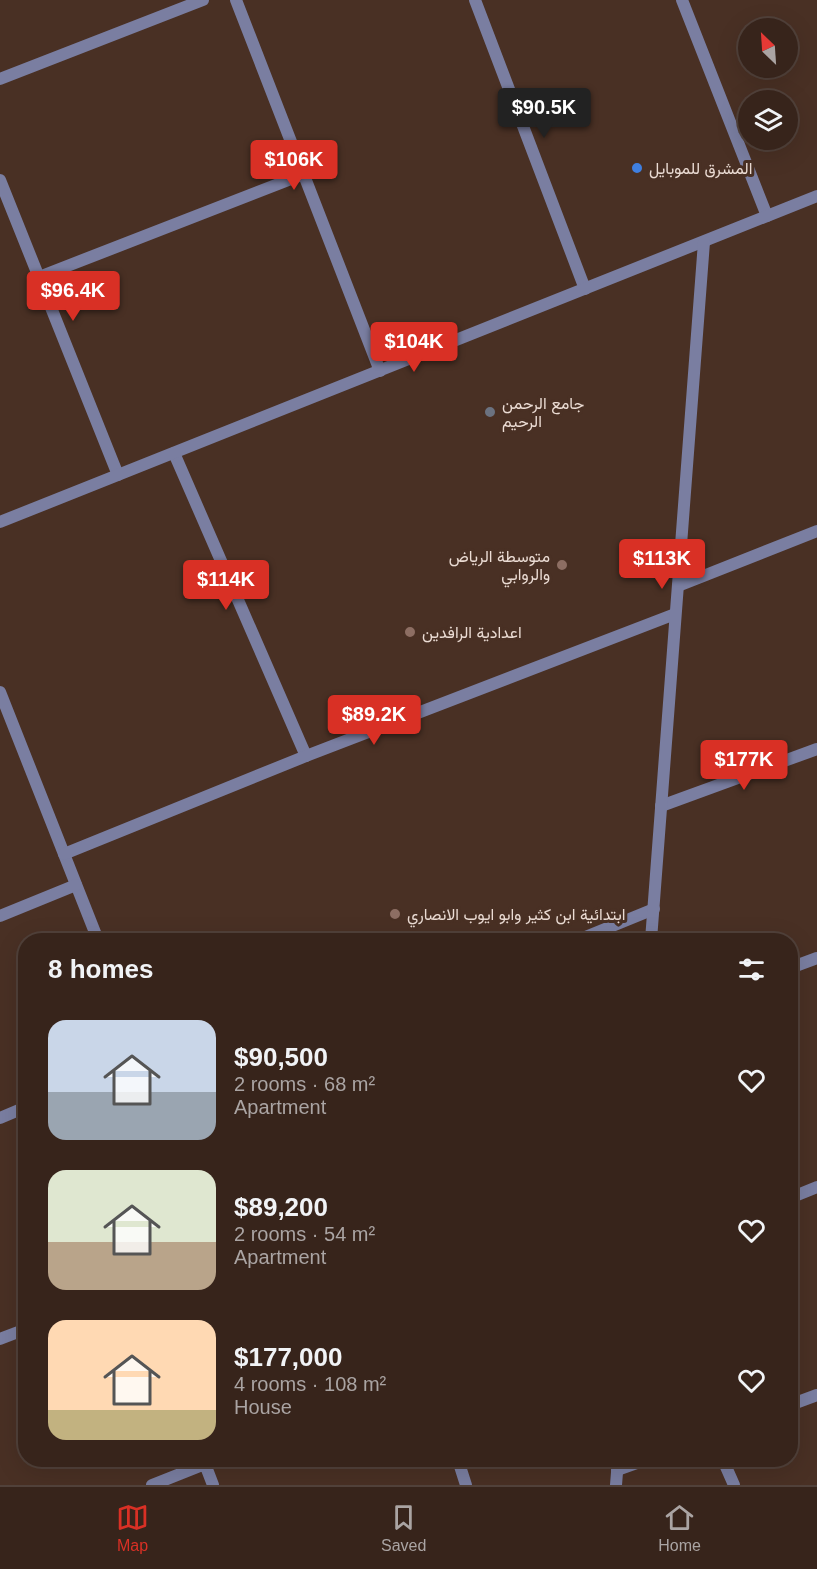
<!DOCTYPE html>
<meta charset="utf-8">
<style>
body{margin:0;font-family:Arial,Vazirmatn,sans-serif;background:#423028;color:#f1f3f6;height:100vh;display:flex;flex-direction:column;font-size:22px;white-space:nowrap}
*{box-sizing:border-box;margin:0}
p{font-size:20px;color:#aaa4a3}
.icon{flex:none;width:33px;height:33px;fill:none;stroke:currentColor;stroke-width:2;stroke-linecap:round;stroke-linejoin:round}
.map{position:relative;flex:1;overflow:hidden}
.drawer{position:absolute;left:18px;top:933px;width:780px;height:534px;display:flex;flex-direction:column;background:#37241b;border-radius:24px;box-shadow:0 6px 24px #0002,0 0 0 2px #51413a}
.drawer>*{flex:none}
.needle{width:39px;rotate:335deg}
.buttons{position:absolute;left:738px;top:18px;display:grid;gap:12px}
.buttons a{display:grid;place-items:center;width:60px;height:60px;border-radius:50%;background:#37241b;box-shadow:0 6px 24px #0002,0 0 0 2px #51413a;font-size:30px}
.price{position:absolute;translate:-50% -51px;padding:0 14px;border-radius:6px;background:#d93025;color:#fff;font-size:20px;line-height:39px;filter:drop-shadow(0 2px 3px #0008)}
.price::after{content:'';position:absolute;left:50%;top:36px;width:18px;height:14px;margin-left:-9px;background:inherit;clip-path:polygon(0 0,100% 0,50% 100%)}
.price.active{background:#222;color:#fff}
ul{padding:0;list-style:none}
li{display:flex;align-items:center;gap:18px;height:150px;padding:0 30px}
li span{display:grid;place-items:center;flex:none;width:168px;height:120px;border-radius:18px;color:#555}
li>.icon{margin-inline-start:auto}
span .icon{width:72px;height:72px;fill:#fffc;stroke-width:1}
li b{font-size:26px}
h2{display:flex;justify-content:space-between;align-items:center;height:72px;padding:0 30px;font-size:26px}
.tab-bar{display:flex;justify-content:space-around;align-items:center;height:84px;border-top:2px solid #51413a;background:#37241b;font-size:16px;color:#aaa4a3}
.tab-bar a{display:grid;justify-items:center;gap:3px}
.tab-bar .active{color:#d93025}
.map>svg:first-child{display:block}
.lines{fill:none;stroke-linecap:round;stroke-linejoin:round}
.minor{stroke:#7a7ea1;stroke-width:12}
.shop-dot{fill:#3f7fe0;stroke:#493024;stroke-width:2}
.worship-dot{fill:#6b7280;stroke:#493024;stroke-width:2}
.education-dot{fill:#8d6e63;stroke:#493024;stroke-width:2}
.labels{text-anchor:middle;dominant-baseline:central;stroke-width:6;stroke-linejoin:round;paint-order:stroke}
.poi-label{font-size:16px;fill:#ebdcd4;stroke:#493024;text-anchor:start}
</style>
<div class="map">
<svg width="817" height="1485" viewBox="0 0 817 1485">
<rect width="100%" height="100%" fill="#493024"/>
<g class="lines">
<!-- minor -->
<g class="minor">
<path d="M236,0L380,371"/>
<path d="M475,0L585,289"/>
<path d="M682,0L767,216"/>
<path d="M0,79L203,0"/>
<path d="M0,180L118,475"/>
<path d="M39,277L304,174"/>
<path d="M174,453L306,756"/>
<path d="M0,522L817,196"/>
<path d="M678,586L817,531"/>
<path d="M0,692L98,940"/>
<path d="M661,806L817,749"/>
<path d="M64,854L306,756L675,614"/>
<path d="M0,916L76,885"/>
<path d="M578,940L654,909"/>
<path d="M651,940L704,242"/>
<path d="M790,968L817,958"/>
<path d="M0,1118L26,1107"/>
<path d="M790,1198L817,1187"/>
<path d="M0,1339L26,1329"/>
<path d="M790,1405L817,1395"/>
<path d="M458,1460L466,1485"/>
<path d="M723,1460L734,1485"/>
<path d="M617,1470L645,1460"/>
<path d="M152,1485L205,1464L213,1485"/>
<path d="M616,1485L618,1460"/>
</g>
</g>
<!-- markers -->
<circle class="shop-dot" cx="637" cy="168" r="6"/>
<circle class="worship-dot" cx="490" cy="412" r="6"/>
<g class="education-dot">
<circle cx="562" cy="565" r="6"/>
<circle cx="410" cy="632" r="6"/>
<circle cx="395" cy="914" r="6"/>
</g>
<g class="labels">
<!-- poi labels -->
<g class="poi-label">
<text x="649" y="168">المشرق للموبايل</text>
<text x="502" y="403">جامع الرحمن<tspan x="502" dy="18">الرحيم</tspan></text>
<text x="550" y="556" text-anchor="end">متوسطة الرياض<tspan x="550" dy="18">والروابي</tspan></text>
<text x="422" y="632">اعدادية الرافدين</text>
<text x="407" y="914">ابتدائية ابن كثير وابو ايوب الانصاري</text>
</g>
</g>
</svg>
<div class="buttons">
<a><svg class="needle" viewBox="-14 -14 28 28"><path d="M0-13l5 13h-10z" fill="#e53935"/><path d="M0 13l5-13h-10z" fill="#aaa4a3"/></svg></a>
<a><svg class="icon" aria-label="layers" viewBox="0 0 24 24"><path d="M12 4l9 5-9 5-9-5zM3 14l9 5 9-5"/></svg></a>
</div>
<b class="price active" style="left:544px;top:139px">$90.5K</b>
<b class="price" style="left:294px;top:191px">$106K</b>
<b class="price" style="left:73px;top:322px">$96.4K</b>
<b class="price" style="left:414px;top:373px">$104K</b>
<b class="price" style="left:662px;top:590px">$113K</b>
<b class="price" style="left:226px;top:611px">$114K</b>
<b class="price" style="left:374px;top:746px">$89.2K</b>
<b class="price" style="left:744px;top:791px">$177K</b>
<section class="drawer">
<h2>8 homes<svg class="icon" aria-label="filters" viewBox="0 0 24 24"><path d="M4 7h16M4 17h16"/><circle cx="9" cy="7" r="2"/><circle cx="15" cy="17" r="2"/></svg></h2>
<ul>
<li><span style="background:linear-gradient(#c9d6e8 60%,#9aa5b1 0)"><svg class="icon" aria-label="home" viewBox="0 0 24 24"><path d="M3 11l9-7 9 7M6 9v11h12V9"/></svg></span><div><b>$90,500</b><p>2 rooms · 68 m²</p><p>Apartment</p></div><svg class="icon" aria-label="heart" viewBox="0 0 24 24"><path d="M12 20l-8-8c-3-5 5-10 8-4 3-6 11-1 8 4z"/></svg></li>
<li><span style="background:linear-gradient(#dfe7d0 60%,#b9a48a 0)"><svg class="icon" aria-label="home" viewBox="0 0 24 24"><path d="M3 11l9-7 9 7M6 9v11h12V9"/></svg></span><div><b>$89,200</b><p>2 rooms · 54 m²</p><p>Apartment</p></div><svg class="icon" aria-label="heart" viewBox="0 0 24 24"><path d="M12 20l-8-8c-3-5 5-10 8-4 3-6 11-1 8 4z"/></svg></li>
<li><span style="background:linear-gradient(#ffd9b3 75%,#c2b280 0)"><svg class="icon" aria-label="home" viewBox="0 0 24 24"><path d="M3 11l9-7 9 7M6 9v11h12V9"/></svg></span><div><b>$177,000</b><p>4 rooms · 108 m²</p><p>House</p></div><svg class="icon" aria-label="heart" viewBox="0 0 24 24"><path d="M12 20l-8-8c-3-5 5-10 8-4 3-6 11-1 8 4z"/></svg></li>
</ul>
</section>
</div>
<nav class="tab-bar">
<a class="active"><svg class="icon" aria-label="map" viewBox="0 0 24 24"><path d="M3 6l6-2 6 2 6-2v14l-6 2-6-2-6 2zM9 4v14M15 6v14"/></svg>Map</a>
<a><svg class="icon" aria-label="saved" viewBox="0 0 24 24"><path d="M7 4h10v16l-5-4-5 4z"/></svg>Saved</a>
<a><svg class="icon" aria-label="home" viewBox="0 0 24 24"><path d="M3 11l9-7 9 7M6 9v11h12V9"/></svg>Home</a>
</nav>
